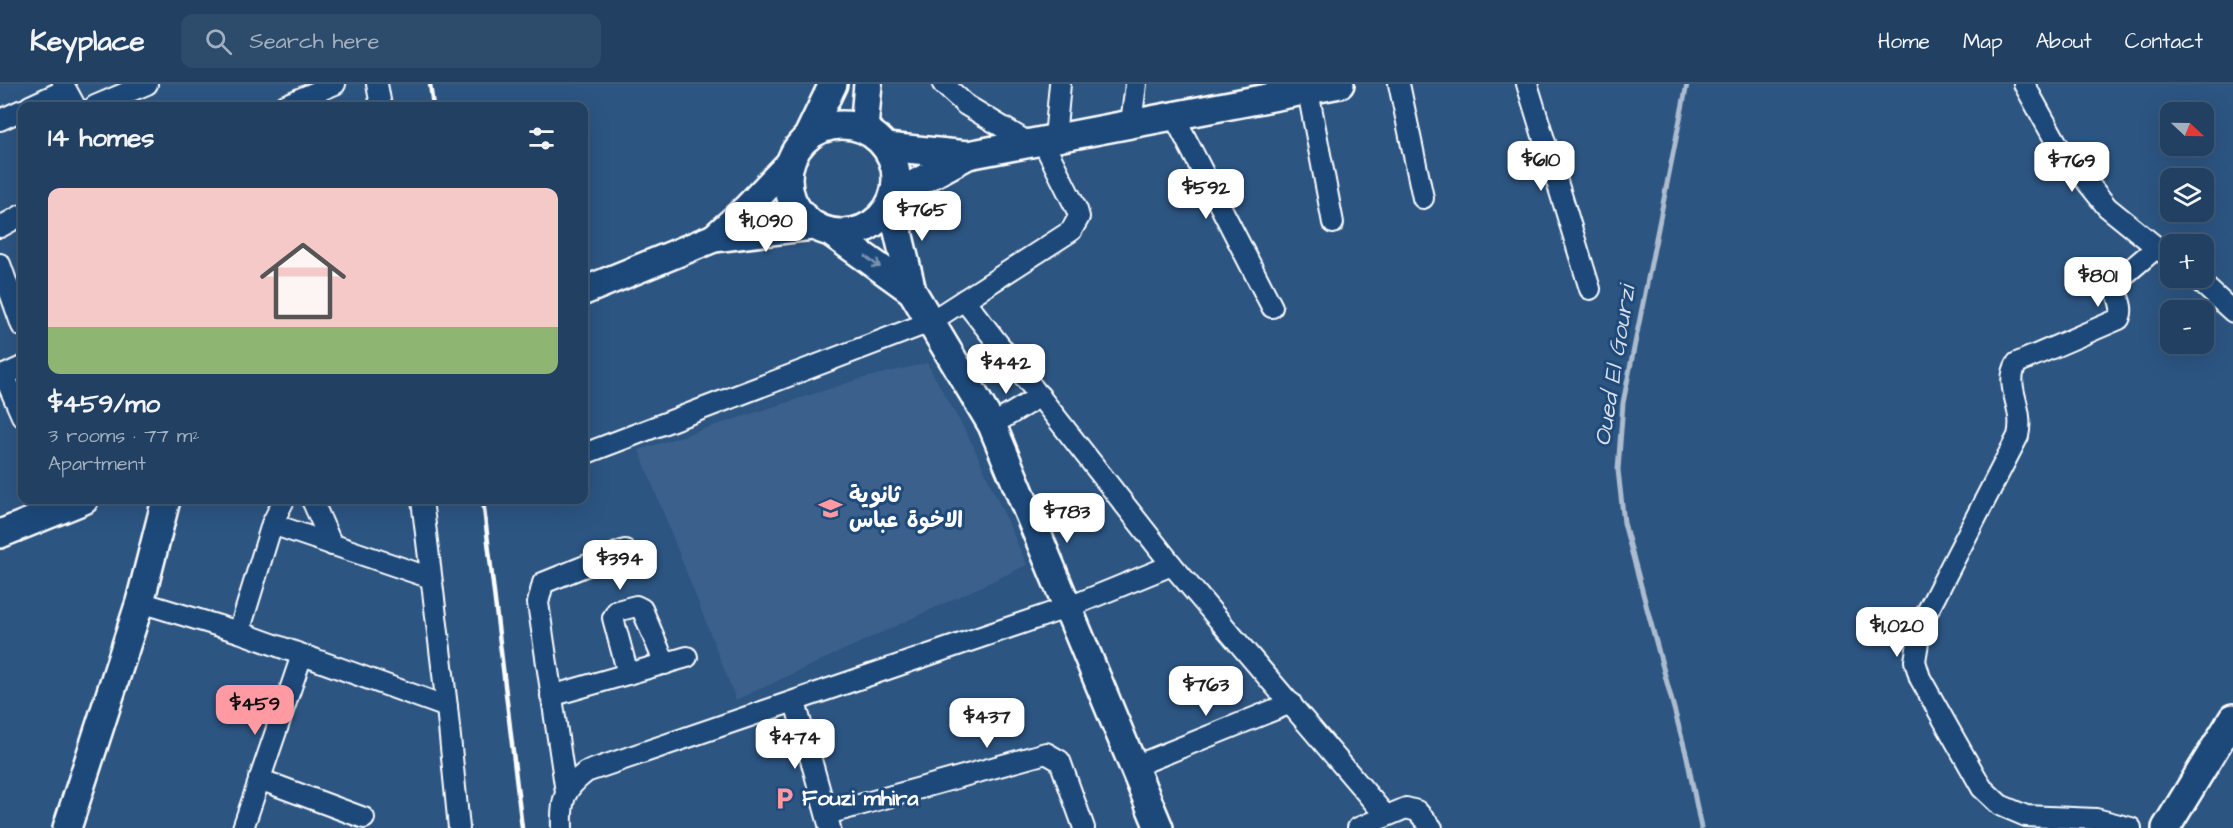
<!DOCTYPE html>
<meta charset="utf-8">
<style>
body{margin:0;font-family:"Architects Daughter","Playpen Sans Arabic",sans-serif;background:#2d4b6b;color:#f1f3f6;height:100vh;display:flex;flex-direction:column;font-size:22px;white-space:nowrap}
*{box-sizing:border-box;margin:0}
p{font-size:20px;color:#a2afbe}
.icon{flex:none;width:33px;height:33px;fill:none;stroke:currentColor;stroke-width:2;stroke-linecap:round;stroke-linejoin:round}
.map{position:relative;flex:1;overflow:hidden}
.details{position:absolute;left:18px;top:18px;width:570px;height:402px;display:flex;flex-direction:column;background:#214062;border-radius:12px;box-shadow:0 6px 24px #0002,0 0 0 2px #3e5977}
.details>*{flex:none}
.needle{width:39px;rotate:112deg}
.tools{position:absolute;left:2160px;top:18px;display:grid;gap:12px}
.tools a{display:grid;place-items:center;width:54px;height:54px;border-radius:12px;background:#214062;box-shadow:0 6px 24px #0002,0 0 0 2px #3e5977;font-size:30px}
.price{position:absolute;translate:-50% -51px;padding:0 14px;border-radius:12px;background:#fff;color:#222;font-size:20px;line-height:39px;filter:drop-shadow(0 2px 3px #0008)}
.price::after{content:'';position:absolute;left:50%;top:36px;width:18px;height:14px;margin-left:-9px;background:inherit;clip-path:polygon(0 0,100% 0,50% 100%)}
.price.selected{background:#ff9aa2;color:#111}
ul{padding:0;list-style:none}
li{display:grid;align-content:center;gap:12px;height:318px;padding:0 30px}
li+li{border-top:2px solid #3e5977}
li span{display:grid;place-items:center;height:186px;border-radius:12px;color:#555}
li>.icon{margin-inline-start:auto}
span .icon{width:108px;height:108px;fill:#fffc;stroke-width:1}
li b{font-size:26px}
h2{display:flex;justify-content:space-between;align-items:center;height:72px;padding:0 30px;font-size:26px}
header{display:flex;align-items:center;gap:36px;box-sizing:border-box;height:84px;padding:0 30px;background:#214062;border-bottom:2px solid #3e5977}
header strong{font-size:28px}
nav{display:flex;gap:33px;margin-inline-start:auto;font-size:21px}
.search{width:420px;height:54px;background:#2d4b6b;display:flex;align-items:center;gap:15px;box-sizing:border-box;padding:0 21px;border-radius:12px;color:#a2afbe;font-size:22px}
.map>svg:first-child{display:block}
.built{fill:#3b618b}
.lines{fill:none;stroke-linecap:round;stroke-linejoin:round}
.stream{stroke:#acbcce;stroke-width:5}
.street-casing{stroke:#fff;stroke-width:24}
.secondary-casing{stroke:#fff;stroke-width:32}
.street{stroke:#1f4a7a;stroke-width:20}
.secondary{stroke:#1f4a7a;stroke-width:27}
.rail{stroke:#fff;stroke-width:4.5}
.oneway{stroke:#7992af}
.labels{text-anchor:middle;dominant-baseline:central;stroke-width:6;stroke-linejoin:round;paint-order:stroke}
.poi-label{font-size:22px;font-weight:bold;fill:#fff;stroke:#1f4a7a;text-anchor:start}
.water-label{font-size:24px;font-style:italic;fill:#d5dde6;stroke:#1f4a7a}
</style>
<header>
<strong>Keyplace</strong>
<div class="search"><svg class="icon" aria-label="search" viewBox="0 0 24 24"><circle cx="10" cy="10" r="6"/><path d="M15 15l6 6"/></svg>Search here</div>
<nav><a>Home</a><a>Map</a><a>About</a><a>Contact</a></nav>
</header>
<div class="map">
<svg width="2233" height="744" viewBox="0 0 2233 744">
<rect width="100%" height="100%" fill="#2c5582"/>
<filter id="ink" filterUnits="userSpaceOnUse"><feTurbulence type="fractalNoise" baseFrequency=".0167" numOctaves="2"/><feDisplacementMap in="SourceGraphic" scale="12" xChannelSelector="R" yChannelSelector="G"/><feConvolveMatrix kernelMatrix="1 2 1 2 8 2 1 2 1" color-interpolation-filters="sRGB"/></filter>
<g filter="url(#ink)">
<!-- built -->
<path class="built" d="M927,279L973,361L1027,481L736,616L639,366L860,295Z"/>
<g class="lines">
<!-- stream -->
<path class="stream" d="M1687,0L1623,319L1618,386L1624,439L1687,673L1701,744"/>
<defs>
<g id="street">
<path d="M63,0L75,22"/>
<path d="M377,0L381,22"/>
<path d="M943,0L966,21L1029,59"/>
<path d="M1399,0L1423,114"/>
<path d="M1527,0L1590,205"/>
<path d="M2024,0L2059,63L2107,123L2170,174"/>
<path d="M1308,7L1333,139"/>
<path d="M30,22L65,6"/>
<path d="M95,22L147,0"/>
<path d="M283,22L335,0"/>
<path d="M1174,32L1272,223"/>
<path d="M0,36L22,26"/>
<path d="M1131,39L1136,0"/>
<path d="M1055,54L1060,0"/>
<path d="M0,143L22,131"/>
<path d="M0,180L22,242"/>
<path d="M2196,194L2233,228"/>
<path d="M964,216L1172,481L1385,731"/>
<path d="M4,291L22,332"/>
<path d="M0,293L22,283"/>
<path d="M992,341L1040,312"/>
<path d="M584,370L930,238L1071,147L1079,133L1077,126L1042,56"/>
<path d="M312,416L332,461"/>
<path d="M422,416L447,623L459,744"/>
<path d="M272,440L431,494"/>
<path d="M140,518L239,548L447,623"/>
<path d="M239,548L272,440L284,416"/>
<path d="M628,590L613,534L617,527L636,522L642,525L665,580"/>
<path d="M551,612L687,573"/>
<path d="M795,618L830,744"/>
<path d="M1135,682L1291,619"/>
<path d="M259,695L364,734"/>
<path d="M566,708L538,519L543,499L625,466"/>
<path d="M827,730L1046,669L1060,677L1084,744"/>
<path d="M243,744L302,571"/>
<path d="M562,744C561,716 563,706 586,688L1069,523L1172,481"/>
<path d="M1358,744L1406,724L1417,727L1432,744"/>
<path d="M2131,744L2096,735L2026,732L2000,721L1982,704L1920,594L1915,577L1921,540L2018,352C2025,322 2003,303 2017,279L2119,235C2126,222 2114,211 2116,198L2156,164"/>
</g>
<g id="secondary">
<circle cx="842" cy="95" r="54"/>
<path d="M864,45L868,0"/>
<path d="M808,52L833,0"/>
<path d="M886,63L968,71"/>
<path d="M894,111L968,71L1340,0"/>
<path d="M891,118L912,207L992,341L1159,744"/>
<path d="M833,150L912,207"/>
<path d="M714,154L746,125L789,80"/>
<path d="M584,207L714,154L812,142"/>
<path d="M0,450L84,416"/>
<path d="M67,744L140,518L166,416"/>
<path d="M2166,744L2233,634"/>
</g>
</defs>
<!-- street casing -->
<use href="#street" class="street-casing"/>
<!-- secondary casing -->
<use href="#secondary" class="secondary-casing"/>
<!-- street -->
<use href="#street" class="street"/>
<!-- secondary -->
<use href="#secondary" class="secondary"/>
<!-- rail -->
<g class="rail">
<path d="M430,0L433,22"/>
<path d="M483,416L522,744"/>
</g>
</g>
<!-- one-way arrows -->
<defs><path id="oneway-shaft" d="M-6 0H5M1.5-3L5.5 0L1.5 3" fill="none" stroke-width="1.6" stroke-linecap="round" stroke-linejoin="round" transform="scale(1.5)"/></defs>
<use class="oneway" href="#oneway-shaft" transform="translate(873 178) rotate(36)"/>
</g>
<!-- icons -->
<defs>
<symbol id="school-bare" viewBox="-9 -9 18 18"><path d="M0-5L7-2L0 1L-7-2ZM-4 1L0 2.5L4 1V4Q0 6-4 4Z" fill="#ff9aa2" stroke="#1f4a7a" stroke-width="2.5" paint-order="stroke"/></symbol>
<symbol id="parking-bare" viewBox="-9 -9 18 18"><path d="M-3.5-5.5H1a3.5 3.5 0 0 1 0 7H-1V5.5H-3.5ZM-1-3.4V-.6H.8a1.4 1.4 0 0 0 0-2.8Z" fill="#ff9aa2" stroke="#1f4a7a" stroke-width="2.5" paint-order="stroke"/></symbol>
</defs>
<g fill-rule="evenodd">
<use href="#school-bare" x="814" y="408" width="33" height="33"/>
<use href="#parking-bare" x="768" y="698" width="33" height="33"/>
</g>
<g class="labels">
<!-- poi labels -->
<g class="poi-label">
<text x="849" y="411">ثانوية<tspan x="849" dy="25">الاخوة عباس</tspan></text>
<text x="802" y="714">Fouzi mhira</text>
</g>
<!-- water labels -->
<g class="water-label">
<text transform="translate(1615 282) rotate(-81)">Oued El Gourzi</text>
</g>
</g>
</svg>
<div class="tools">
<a><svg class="needle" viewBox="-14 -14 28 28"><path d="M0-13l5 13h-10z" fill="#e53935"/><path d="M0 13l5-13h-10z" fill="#a2afbe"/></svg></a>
<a><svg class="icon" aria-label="layers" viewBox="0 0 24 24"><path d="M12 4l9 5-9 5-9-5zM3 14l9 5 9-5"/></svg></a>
<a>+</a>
<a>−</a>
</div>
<b class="price" style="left:1541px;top:108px">$610</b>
<b class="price" style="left:2072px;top:109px">$769</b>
<b class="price" style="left:1206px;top:136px">$592</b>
<b class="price" style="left:922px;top:158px">$765</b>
<b class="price" style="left:766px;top:169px">$1,090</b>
<b class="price" style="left:2098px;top:224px">$801</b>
<b class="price" style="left:1006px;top:311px">$442</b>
<b class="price" style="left:1067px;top:460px">$783</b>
<b class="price" style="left:620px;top:507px">$394</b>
<b class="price" style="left:1897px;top:574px">$1,020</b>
<b class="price" style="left:1206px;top:633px">$763</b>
<b class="price selected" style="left:255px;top:652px">$459</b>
<b class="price" style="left:987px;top:665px">$437</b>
<b class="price" style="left:795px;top:686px">$474</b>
<section class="details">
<h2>14 homes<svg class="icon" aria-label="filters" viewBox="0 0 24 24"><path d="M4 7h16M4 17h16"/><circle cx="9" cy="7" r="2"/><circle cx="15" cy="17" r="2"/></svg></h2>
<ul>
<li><span style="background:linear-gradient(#f6c9c9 75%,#8fb573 0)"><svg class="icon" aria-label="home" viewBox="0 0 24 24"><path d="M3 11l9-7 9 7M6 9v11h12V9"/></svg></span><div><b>$459/mo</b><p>3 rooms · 77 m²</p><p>Apartment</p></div></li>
</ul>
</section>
</div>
